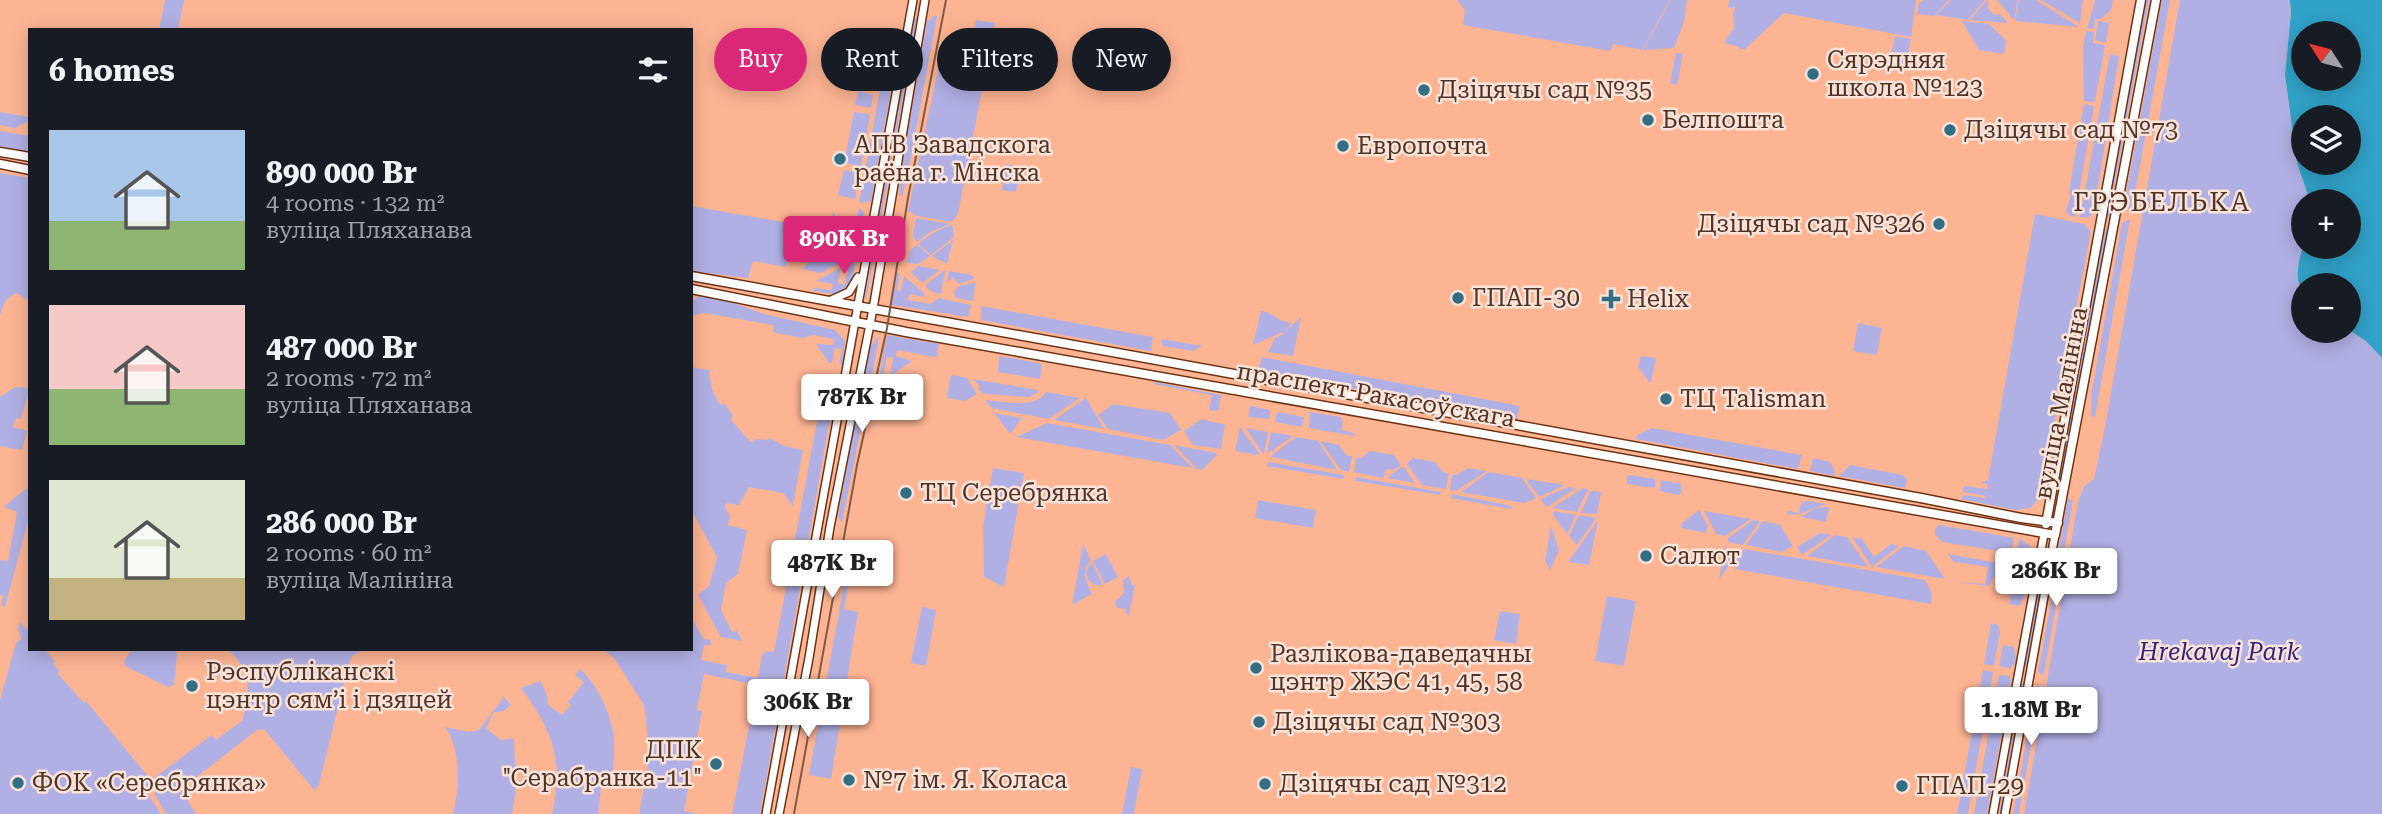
<!DOCTYPE html>
<meta charset="utf-8">
<style>
body{margin:0;font-family:"Roboto Serif",serif;background:#20242c;color:#f1f3f6;height:100vh;display:flex;flex-direction:column;font-size:26px;white-space:nowrap}
*{box-sizing:border-box;margin:0}
p{font-size:23px;color:#9ea1a6}
.icon{flex:none;width:38px;height:38px;fill:none;stroke:currentColor;stroke-width:2;stroke-linecap:round;stroke-linejoin:round}
.map{position:relative;flex:1;overflow:hidden}
.side{position:absolute;left:28px;top:28px;width:665px;height:623px;display:flex;flex-direction:column;background:#171b24;border-radius:0px;box-shadow:0 4px 18px #0003}
.side>*{flex:none}
.top-card{position:absolute;left:714px;top:28px;width:665px;height:63px;display:flex;gap:14px}
.needle{width:46px;rotate:306deg}
.controls{position:absolute;left:2291px;top:21px;display:grid;gap:14px}
.controls a{display:grid;place-items:center;width:70px;height:70px;border-radius:50%;background:#171b24;box-shadow:0 4px 18px #0003;font-size:35px}
.price{position:absolute;translate:-50% -60px;padding:0 16px;border-radius:7px;background:#fff;color:#222;font-size:23px;line-height:46px;filter:drop-shadow(0 2px 4px #0008)}
.price::after{content:'';position:absolute;left:50%;top:42px;width:21px;height:16px;margin-left:-10px;background:inherit;clip-path:polygon(0 0,100% 0,50% 100%)}
.price.selected{background:#db2777;color:#fff}
ul{padding:0;list-style:none}
li{display:flex;align-items:center;gap:21px;height:175px;padding:0 21px}
li span{display:grid;place-items:center;flex:none;width:196px;height:140px;border-radius:0px;color:#555}
li>.icon{margin-inline-start:auto}
span .icon{width:84px;height:84px;fill:#fffc;stroke-width:1}
li b{font-size:30px}
h2{display:flex;justify-content:space-between;align-items:center;height:84px;padding:0 21px;font-size:30px}
.chip{padding:0 24px;border-radius:32px;background:#171b24;box-shadow:0 4px 18px #0003;font-size:24px;line-height:63px}
.chip.selected{background:#db2777;color:#fff}
.map>svg:first-child{display:block}
.green{fill:#b1b0e4}
.water{fill:#31a2c8;fill-rule:evenodd}
.lines{fill:none;stroke-linecap:round;stroke-linejoin:round}
.secondary-casing{stroke:#6f3313;stroke-width:10}
.primary-casing{stroke:#6f3313;stroke-width:11}
.secondary{stroke:#fff;stroke-width:7}
.primary{stroke:#fff;stroke-width:8}
.tram{stroke:#835946;stroke-width:2}
.poi-dot{fill:#326f85;stroke:#fae3d9;stroke-width:2.5}
.labels{text-anchor:middle;dominant-baseline:central;stroke-width:5;stroke-linejoin:round;paint-order:stroke}
.poi-label{font-size:24px;fill:#513427;stroke:#fae3d9;text-anchor:start}
.street-label{font-size:24px;fill:#513427;stroke:#fae3d9}
.park-label{font-size:24px;font-style:italic;fill:#35237c;stroke:#fae3d9}
.neighbourhood-label{font-size:26px;letter-spacing:2px;fill:#513427;stroke:#fae3d9}
</style>
<div class="map">
<svg width="2382" height="814" viewBox="0 0 2382 814">
<rect width="100%" height="100%" fill="#fdb493"/>
<!-- green -->
<g class="green">
<path d="M165,0H184L178,30H159Z"/>
<path d="M1457,0H1670L1642,50L1613,44L1611,51L1463,25L1465,10Z"/>
<path d="M1671,0H1687L1684,22L1674,48L1643,50Z"/>
<path d="M1729,0H1916L1911,37L1784,13L1745,49H1739V47L1725,43L1727,37L1734,29L1733,13L1735,7L1728,8Z"/>
<path d="M1924,0H1949L1934,16L1917,14L1919,3Z"/>
<path d="M1951,0H1985L1968,20L1936,15Z"/>
<path d="M1987,0L1989,4L1987,7L1994,15L2000,14L2008,23L1970,20Z"/>
<path d="M1997,0H2018L2014,20Z"/>
<path d="M2019,0H2036L2079,27L2015,21Z"/>
<path d="M2041,0H2083L2080,23Z"/>
<path d="M2095,0H2113L2111,10L2101,19H2095L2094,29L2087,28Z"/>
<path d="M2145,0H2149L2108,220L2106,219Z"/>
<path d="M2162,0H2170L2132,210L2126,209L2124,206Z"/>
<path d="M2180,0H2290L2291,13L2285,75L2297,163L2310,201H2303V247L2297,270L2303,293V331L2349,330L2366,341L2382,358V814H2024L2078,502L2084,486L2094,479L2105,427Z"/>
<path d="M934,16H937L908,173L902,196L899,195L900,176L927,22Z"/>
<path d="M914,19H917L867,297H865Z"/>
<path d="M976,20L995,23L958,214L952,222L917,216L908,211L939,65L966,69Z"/>
<path d="M1962,21L1989,24L2006,40L2004,54L1979,50Z"/>
<path d="M2098,21L2109,23L2106,43L2095,40Z"/>
<path d="M2086,31L2094,32L2093,43L2105,45L2095,102L2084,101L2083,46Z"/>
<path d="M1895,36L1911,39L1906,64L1890,60Z"/>
<path d="M889,49L898,52L871,201L859,203L887,51Z"/>
<path d="M864,53L880,56L878,69L862,66Z"/>
<path d="M1676,53L1683,54L1677,85L1670,83Z"/>
<path d="M2110,54L2119,56L2094,212L2088,218L2080,217Z"/>
<path d="M861,73L877,75L874,89L858,86Z"/>
<path d="M858,91L873,95L871,108L855,105Z"/>
<path d="M2084,104L2094,106L2075,217L2070,216L2066,211L2071,195L2069,194L2070,185Z"/>
<path d="M30,108V120L15,128L0,125V112L28,117Z"/>
<path d="M854,112L870,114L861,166L844,163Z"/>
<path d="M0,131L30,136V152L0,147Z"/>
<path d="M1006,164L1021,167L1016,192L1002,190Z"/>
<path d="M844,170L859,173L855,199L838,195Z"/>
<path d="M0,173L30,178V302L17,293C5,298 3,304 0,316Z"/>
<path d="M691,206L829,230L833,213L835,214C835,226 832,234 824,243L818,244L792,240L791,242L800,245L791,244L786,267L753,261L748,278L691,271Z"/>
<path d="M859,208L864,212L852,283C842,298 829,293 814,291V288L832,290L833,284L816,281L840,268L838,283L845,285Z"/>
<path d="M2035,214L2084,224L2091,231L2040,498L2030,508L2016,510L1961,499L1964,495L1985,498V496L1964,492L1963,490L1964,486L1987,489V484L1980,483L1988,480Z"/>
<path d="M916,218L950,224L930,232L917,242L913,236Z"/>
<path d="M2130,219L2095,417L2091,416L2092,391L2122,223Z"/>
<path d="M952,224L954,237L931,255L918,244L931,234Z"/>
<path d="M2105,229L2108,230L2062,486L2058,485Z"/>
<path d="M845,230L849,231L842,262L821,273L802,269C816,256 829,239 845,230Z"/>
<path d="M953,240L947,264L932,256Z"/>
<path d="M917,245L930,256L918,264L907,263L910,250Z"/>
<path d="M918,266H919L940,270L922,283L911,272Z"/>
<path d="M945,270L941,294L932,292L926,287L927,284Z"/>
<path d="M949,271L972,275L974,279L959,284L953,277L947,283Z"/>
<path d="M897,273H900L897,290L901,291L904,276L925,294L924,297L909,294L908,300L930,304L939,298L971,305L968,317L892,305Z"/>
<path d="M976,282L973,301L956,298L954,293L957,287Z"/>
<path d="M699,296L728,301L764,314L835,330L845,341L842,365H839L842,349L835,348L832,363H829L816,344L833,345L834,339L814,335L803,338L776,333L773,331V325L705,313L695,315L692,312L693,301Z"/>
<path d="M981,306L1153,337L1151,351L981,320Z"/>
<path d="M1261,311C1273,312 1278,322 1292,323L1285,332L1301,317L1293,356L1268,352L1275,338L1283,334V332L1253,345Z"/>
<path d="M1858,323L1882,328L1877,355L1853,351Z"/>
<path d="M887,335L939,344L937,356L935,357L897,350L896,356L912,361L890,376L893,358L887,357L881,386L877,388Z"/>
<path d="M879,336C868,399 854,460 842,523L838,517L868,349Z"/>
<path d="M1161,339L1202,346L1193,351L1163,346Z"/>
<path d="M999,356L1039,363L1042,366L1040,379L998,372Z"/>
<path d="M1641,356L1656,358L1651,382H1649L1638,367Z"/>
<path d="M1262,357L1520,406L1517,419L1258,371Z"/>
<path d="M691,367L709,370L712,389L720,405L724,403L733,415L731,420L751,442L757,439L767,440L770,438L784,446L803,450L793,506L783,493L749,487L739,505L726,503L725,508L730,515L728,525L747,530L738,574L726,583L721,610L732,632L737,631L742,641L721,637L698,595L709,586L717,557L691,509Z"/>
<path d="M953,375L967,378L977,394L965,401L947,398L950,377Z"/>
<path d="M973,379L1038,390L1037,393L1029,397L984,394L979,390V385Z"/>
<path d="M1155,382L1221,395L1219,409L1216,411L1209,410L1212,395L1154,384Z"/>
<path d="M15,387L30,388L21,419L16,418L13,427L27,431L22,450L0,446V397Z"/>
<path d="M1046,392L1080,398L1049,419L992,408L985,400C1004,401 1035,410 1046,392Z"/>
<path d="M1086,398L1104,429L1054,420Z"/>
<path d="M1113,404L1170,413L1181,430L1163,440L1108,429L1098,415Z"/>
<path d="M1250,406L1270,410V419L1248,417Z"/>
<path d="M819,411L831,413L760,814H732L757,685L704,674L697,710L702,711L684,811L697,814H639L650,755L644,705L614,658L603,649H691V617L704,639L711,640L710,646L704,645L701,660L727,665L726,672L758,678L762,655L766,651L774,652Z"/>
<path d="M1277,412L1304,417L1302,427L1275,422Z"/>
<path d="M1310,412L1341,417L1343,422L1342,430L1354,433L1355,436L1309,428Z"/>
<path d="M994,413L1022,418L1010,434Z"/>
<path d="M1202,419L1225,425L1221,449L1193,445L1184,431Z"/>
<path d="M1047,423L1170,445L1193,468L1016,437Z"/>
<path d="M1240,427L1259,453L1257,455L1235,451Z"/>
<path d="M1246,428L1268,432L1264,454H1263Z"/>
<path d="M1652,428L1802,455L1798,469L1636,439L1637,435Z"/>
<path d="M1271,432L1293,436L1267,454Z"/>
<path d="M1296,437L1318,441L1337,470L1272,457L1271,456Z"/>
<path d="M1320,441L1339,445L1347,456H1352L1349,472L1341,470Z"/>
<path d="M1174,445L1216,453L1217,455L1202,470L1197,469Z"/>
<path d="M1370,451L1394,455L1401,465L1393,470L1387,469L1383,478L1354,472L1356,458H1361Z"/>
<path d="M1412,458L1435,462L1443,472L1449,474L1446,489L1422,485L1407,464Z"/>
<path d="M1813,458L1830,462L1835,471L1834,476L1810,471Z"/>
<path d="M1268,462L1344,475L1343,479L1267,466Z"/>
<path d="M1850,465L1903,475L1907,480L1905,488L1839,476Z"/>
<path d="M1401,467H1404L1415,483L1387,478Z"/>
<path d="M993,468L1024,473L1004,587L984,577L983,526Z"/>
<path d="M1468,468L1487,471L1456,491L1450,490L1452,475H1456Z"/>
<path d="M1489,472L1522,478L1536,498L1524,503L1461,492Z"/>
<path d="M1630,475L1655,479V488L1627,484V476Z"/>
<path d="M1356,477L1441,492L1440,495L1356,481Z"/>
<path d="M1526,479L1565,485L1539,497Z"/>
<path d="M1661,480L1681,484L1682,493L1679,495L1660,491Z"/>
<path d="M30,485V514L5,607L1,605L3,596L0,595V560L8,561L17,512L4,507Z"/>
<path d="M1568,487L1576,488L1547,507L1540,499Z"/>
<path d="M1583,488L1588,489L1577,512L1552,508Z"/>
<path d="M1590,491L1601,492L1597,514L1581,513Z"/>
<path d="M1452,494L1512,506L1511,509L1451,498Z"/>
<path d="M2068,499L2073,500L2062,565L2056,564Z"/>
<path d="M1258,500L1316,510L1313,528L1255,518Z"/>
<path d="M1806,501L1828,504C1811,507 1802,517 1787,514L1788,511L1799,513L1801,503Z"/>
<path d="M1829,507L1826,522L1801,517L1815,508Z"/>
<path d="M1699,510L1708,526L1706,533L1681,528L1682,523Z"/>
<path d="M1554,511L1576,515L1567,534L1553,515Z"/>
<path d="M1704,511L1751,519L1725,536L1716,534Z"/>
<path d="M1579,515L1596,518L1577,545L1569,536Z"/>
<path d="M1598,520L1589,565L1568,562Z"/>
<path d="M1753,520L1760,521L1743,545L1728,542V538Z"/>
<path d="M1763,521L1780,525L1793,546L1782,552L1746,545Z"/>
<path d="M1939,525L2014,538L2011,553L1942,542L1935,534V529Z"/>
<path d="M1551,526L1559,550L1550,570L1545,561Z"/>
<path d="M1820,533L1831,535L1802,555L1797,547Z"/>
<path d="M1835,535L1847,537L1868,567L1807,556Z"/>
<path d="M1852,537L1862,539L1874,557L1891,544L1899,546L1872,567Z"/>
<path d="M2020,538L2030,546L2032,561L2022,559L2016,554Z"/>
<path d="M1083,544L1091,560C1080,572 1087,582 1092,594L1072,605Z"/>
<path d="M1725,545L1734,559L1719,579Z"/>
<path d="M1904,546L1926,551L1945,579L1876,567Z"/>
<path d="M851,547L855,548L844,609L858,612L831,779L809,775Z"/>
<path d="M1744,549L1925,580L1932,593L1931,604L1735,569L1737,558Z"/>
<path d="M1106,554L1118,577L1105,584L1093,561Z"/>
<path d="M1948,554L2009,565L1994,577L1988,586L1958,582L1985,584L1988,567L1956,562L1955,564Z"/>
<path d="M1092,562L1103,585H1095L1088,580L1086,571Z"/>
<path d="M2020,568L2029,571L2026,593L2020,606L2009,604L2015,570Z"/>
<path d="M2040,571L2044,572L2028,666L2024,667Z"/>
<path d="M1129,576L1132,585H1135L1129,615L1126,614V609L1117,608L1115,602L1124,593L1123,580Z"/>
<path d="M2056,577L2061,578L2044,674L2041,675L2038,671Z"/>
<path d="M1607,596L1636,601L1624,666L1595,661Z"/>
<path d="M922,607L936,610L926,666L911,663Z"/>
<path d="M1500,611L1520,614L1516,644L1494,640Z"/>
<path d="M20,622L30,633V649H44L55,661L53,663L59,671L58,674L84,703L86,701L151,780L212,735L216,740L243,720C249,689 254,672 227,649H364L352,656L348,667L319,785L314,790L264,729L257,730L185,786L188,801L196,814H166L154,793L156,792L153,787L148,794L161,814H0V700L16,643L21,639L18,628Z"/>
<path d="M1991,623L1998,625L2000,632L1994,666L1984,664Z"/>
<path d="M2003,645L2014,647L2016,661L2010,669L1999,666Z"/>
<path d="M132,649H175L177,655L174,685L168,687L125,666L124,661Z"/>
<path d="M580,669C597,684 608,708 613,731C616,746 613,765 612,780H602L598,814H552C564,760 553,731 521,688L541,681L548,698L547,704L562,715L571,705L568,702L584,682L575,675Z"/>
<path d="M1983,670L1993,672L1968,814H1957Z"/>
<path d="M1999,675L2010,676L2011,681L1987,814H1974Z"/>
<path d="M2025,682L2002,814H1999L2022,683Z"/>
<path d="M2037,683L2041,688L2019,814H2013Z"/>
<path d="M504,697L511,705L503,711L493,713L486,728L501,740L514,738L516,791L512,814H453C460,788 461,749 445,727L468,732L479,730Z"/>
<path d="M1131,767L1142,769L1134,814H1122Z"/>
</g>
<!-- water -->
<path class="water" d="M2290,0H2382V358L2366,341L2349,330L2348,285H2303V293C2294,278 2298,263 2303,247H2348V201H2310L2297,163L2285,75L2291,13ZM2303,33H2348V79H2303ZM2303,117H2348V163H2303Z"/>
<g class="lines">
<defs>
<g id="secondary">
<path d="M829,301L849,292L858,277"/>
<path d="M766,814L913,0"/>
<path d="M779,814L809,658L830,527L873,309L925,0"/>
<path d="M1993,814L2044,534"/>
<path d="M2005,814L2055,535"/>
</g>
<g id="primary">
<path d="M0,152L30,157"/>
<path d="M0,164L30,170"/>
<path d="M691,276L1921,498L2021,518L2058,523"/>
<path d="M691,289L906,332L2055,535L2156,0"/>
<path d="M2046,524L2141,0"/>
</g>
</defs>
<!-- secondary casing -->
<use href="#secondary" class="secondary-casing"/>
<!-- primary casing -->
<use href="#primary" class="primary-casing"/>
<!-- secondary -->
<use href="#secondary" class="secondary"/>
<!-- primary -->
<use href="#primary" class="primary"/>
<!-- tram -->
<path class="tram" d="M794,814L857,465L887,328L908,198L946,0"/>
</g>
<!-- markers -->
<g class="poi-dot">
<circle cx="1813" cy="74" r="7"/>
<circle cx="1424" cy="90" r="7"/>
<circle cx="1648" cy="120" r="7"/>
<circle cx="1950" cy="130" r="7"/>
<circle cx="1343" cy="146" r="7"/>
<circle cx="840" cy="159" r="7"/>
<circle cx="1939" cy="224" r="7"/>
<circle cx="1458" cy="298" r="7"/>
<path d="M1607.5 288.5h7v7h7v7h-7v7h-7v-7h-7v-7h7z"/>
<circle cx="1666" cy="399" r="7"/>
<circle cx="906" cy="493" r="7"/>
<circle cx="1646" cy="556" r="7"/>
<circle cx="1256" cy="668" r="7"/>
<circle cx="192" cy="686" r="7"/>
<circle cx="1259" cy="722" r="7"/>
<circle cx="716" cy="764" r="7"/>
<circle cx="849" cy="780" r="7"/>
<circle cx="18" cy="783" r="7"/>
<circle cx="1265" cy="784" r="7"/>
<circle cx="1902" cy="786" r="7"/>
</g>
<g class="labels">
<!-- poi labels -->
<g class="poi-label">
<text x="1827" y="60">Сярэдняя<tspan x="1827" dy="28">школа №123</tspan></text>
<text x="1438" y="90">Дзіцячы сад №35</text>
<text x="1662" y="120">Белпошта</text>
<text x="1964" y="130">Дзіцячы сад №73</text>
<text x="854" y="145">АПВ Завадскога<tspan x="854" dy="28">раёна г. Мінска</tspan></text>
<text x="1357" y="146">Европочта</text>
<text x="1925" y="224" text-anchor="end">Дзіцячы сад №326</text>
<text x="1472" y="298">ГПАП-30</text>
<text x="1627" y="299">Helix</text>
<text x="1680" y="399">ТЦ Talisman</text>
<text x="920" y="493">ТЦ Серебрянка</text>
<text x="1660" y="556">Салют</text>
<text x="1270" y="654">Разлікова-даведачны<tspan x="1270" dy="28">цэнтр ЖЭС 41, 45, 58</tspan></text>
<text x="206" y="672">Рэспубліканскі<tspan x="206" dy="28">цэнтр сямʼі і дзяцей</tspan></text>
<text x="1273" y="722">Дзіцячы сад №303</text>
<text x="702" y="750" text-anchor="end">ДПК<tspan x="702" dy="28">"Серабранка-11"</tspan></text>
<text x="863" y="780">№7 ім. Я. Коласа</text>
<text x="32" y="783">ФОК «Серебрянка»</text>
<text x="1279" y="784">Дзіцячы сад №312</text>
<text x="1916" y="786">ГПАП-29</text>
</g>
<!-- street labels -->
<g class="street-label">
<text transform="translate(1376 395) rotate(10)">праспект Ракасоўскага</text>
<text transform="translate(2061 403) rotate(-79)">вуліца Малініна</text>
</g>
<!-- park labels -->
<g class="park-label">
<text x="2219" y="652">Hrekavaj Park</text>
</g>
<!-- neighbourhood labels -->
<g class="neighbourhood-label">
<text x="2162" y="202">ГРЭБЕЛЬКА</text>
</g>
</g>
</svg>
<div class="controls">
<a><svg class="needle" viewBox="-14 -14 28 28"><path d="M0-13l5 13h-10z" fill="#e53935"/><path d="M0 13l5-13h-10z" fill="#9ea1a6"/></svg></a>
<a><svg class="icon" aria-label="layers" viewBox="0 0 24 24"><path d="M12 4l9 5-9 5-9-5zM3 14l9 5 9-5"/></svg></a>
<a>+</a>
<a>−</a>
</div>
<b class="price selected" style="left:844px;top:276px">890K Br</b>
<b class="price" style="left:862px;top:434px">787K Br</b>
<b class="price" style="left:832px;top:600px">487K Br</b>
<b class="price" style="left:2056px;top:608px">286K Br</b>
<b class="price" style="left:808px;top:739px">306K Br</b>
<b class="price" style="left:2031px;top:747px">1.18M Br</b>
<div class="top-card">
<a class="chip selected">Buy</a>
<a class="chip">Rent</a>
<a class="chip">Filters</a>
<a class="chip">New</a>
</div>
<section class="side">
<h2>6 homes<svg class="icon" aria-label="filters" viewBox="0 0 24 24"><path d="M4 7h16M4 17h16"/><circle cx="9" cy="7" r="2"/><circle cx="15" cy="17" r="2"/></svg></h2>
<ul>
<li><span style="background:linear-gradient(#a9c7e8 65%,#8fb573 0)"><svg class="icon" aria-label="home" viewBox="0 0 24 24"><path d="M3 11l9-7 9 7M6 9v11h12V9"/></svg></span><div><b>890 000 Br</b><p>4 rooms · 132 m²</p><p>вуліца Пляханава</p></div></li>
<li><span style="background:linear-gradient(#f6c9c9 60%,#8fb573 0)"><svg class="icon" aria-label="home" viewBox="0 0 24 24"><path d="M3 11l9-7 9 7M6 9v11h12V9"/></svg></span><div><b>487 000 Br</b><p>2 rooms · 72 m²</p><p>вуліца Пляханава</p></div></li>
<li><span style="background:linear-gradient(#dfe7d0 70%,#c2b280 0)"><svg class="icon" aria-label="home" viewBox="0 0 24 24"><path d="M3 11l9-7 9 7M6 9v11h12V9"/></svg></span><div><b>286 000 Br</b><p>2 rooms · 60 m²</p><p>вуліца Малініна</p></div></li>
</ul>
</section>
</div>
